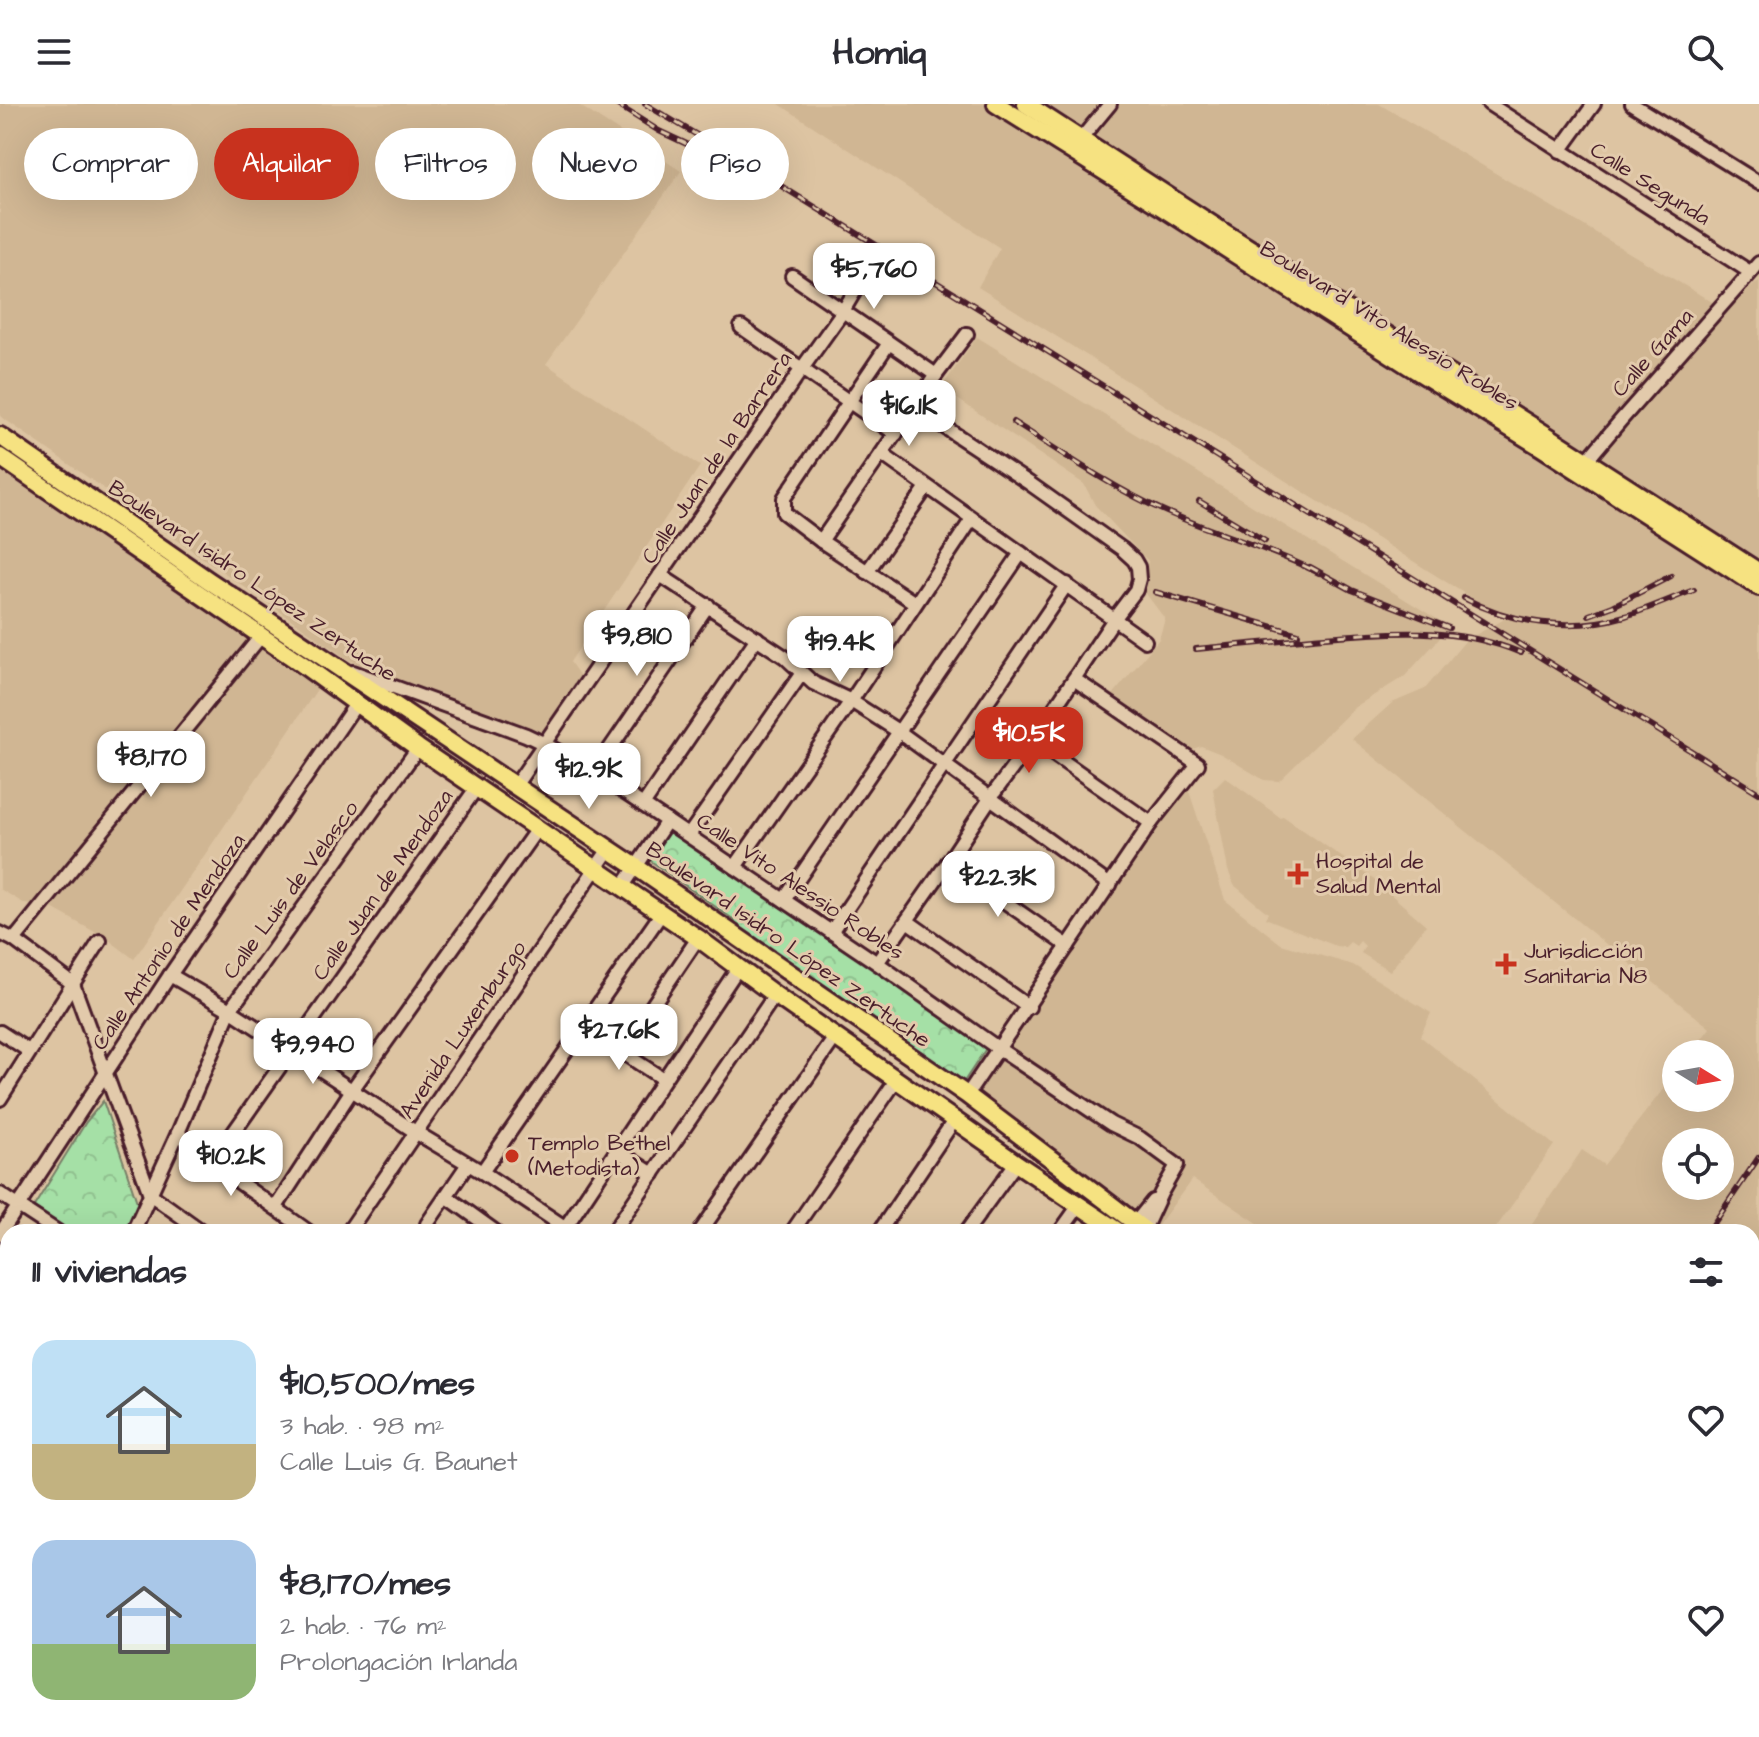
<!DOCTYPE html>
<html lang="es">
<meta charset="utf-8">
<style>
body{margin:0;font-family:"Architects Daughter",sans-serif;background:#f7f7f7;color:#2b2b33;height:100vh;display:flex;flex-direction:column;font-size:30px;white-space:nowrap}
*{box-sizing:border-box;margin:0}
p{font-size:26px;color:#7c7c81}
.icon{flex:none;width:44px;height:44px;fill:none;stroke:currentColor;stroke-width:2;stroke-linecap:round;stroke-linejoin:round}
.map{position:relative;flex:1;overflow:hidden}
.details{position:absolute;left:0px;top:1120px;width:1760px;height:514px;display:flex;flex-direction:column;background:#fff;border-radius:24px 24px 0 0;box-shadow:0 8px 32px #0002}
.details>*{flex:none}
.guide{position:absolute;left:24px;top:24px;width:800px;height:72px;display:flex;gap:16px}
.needle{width:52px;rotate:101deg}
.tools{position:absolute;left:1662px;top:936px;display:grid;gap:16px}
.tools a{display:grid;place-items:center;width:72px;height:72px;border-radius:50%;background:#fff;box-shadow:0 8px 32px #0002;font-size:40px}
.price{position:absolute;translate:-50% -68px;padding:0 18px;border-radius:16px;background:#fff;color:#222;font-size:26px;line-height:52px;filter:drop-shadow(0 2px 4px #0008)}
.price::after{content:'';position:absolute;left:50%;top:48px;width:24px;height:18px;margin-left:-12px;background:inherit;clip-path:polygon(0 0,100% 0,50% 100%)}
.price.current{background:#c8321e;color:#fff}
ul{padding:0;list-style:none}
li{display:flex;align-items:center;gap:24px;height:200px;padding:0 32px}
li span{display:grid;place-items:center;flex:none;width:224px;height:160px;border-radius:24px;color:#555}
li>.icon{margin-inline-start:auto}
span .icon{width:96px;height:96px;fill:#fffc;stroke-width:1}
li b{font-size:34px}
h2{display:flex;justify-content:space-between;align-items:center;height:96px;padding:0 32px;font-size:34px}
.pill{padding:0 28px;border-radius:36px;background:#fff;box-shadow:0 8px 32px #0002;font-size:28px;line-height:72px}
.pill.current{background:#c8321e;color:#fff}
header{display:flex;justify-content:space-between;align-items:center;height:104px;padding:0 32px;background:#fff;font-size:36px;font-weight:700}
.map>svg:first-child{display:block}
.built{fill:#d0b693;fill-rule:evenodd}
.park{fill:url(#park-crowns);stroke:#788068;stroke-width:2}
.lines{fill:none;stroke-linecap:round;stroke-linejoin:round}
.minor-casing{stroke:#4a1f2b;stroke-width:18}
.major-casing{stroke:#4a1f2b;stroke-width:22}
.minor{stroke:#e2caab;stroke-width:12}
.major{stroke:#f6e281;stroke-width:16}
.rail-casing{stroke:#4a1f2b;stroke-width:6}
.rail{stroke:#e2caab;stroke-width:3;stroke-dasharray:9;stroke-linecap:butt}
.poi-dot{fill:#c8321e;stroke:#e2caab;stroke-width:3}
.labels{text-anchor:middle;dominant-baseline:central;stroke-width:6;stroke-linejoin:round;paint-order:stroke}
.street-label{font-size:22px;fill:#4a1f2b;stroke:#e2caab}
.poi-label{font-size:22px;fill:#4a1f2b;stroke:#e2caab;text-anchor:start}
</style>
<header><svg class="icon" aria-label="menu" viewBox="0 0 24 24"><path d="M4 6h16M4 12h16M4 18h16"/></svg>Homiq<svg class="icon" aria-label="search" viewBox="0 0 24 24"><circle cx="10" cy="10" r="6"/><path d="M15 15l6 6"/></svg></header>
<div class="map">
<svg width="1759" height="1633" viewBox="0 0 1759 1633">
<defs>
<pattern id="park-crowns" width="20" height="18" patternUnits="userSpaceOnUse" patternTransform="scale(2)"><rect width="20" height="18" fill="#a5e0a6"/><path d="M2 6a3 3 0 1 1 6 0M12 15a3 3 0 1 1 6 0" fill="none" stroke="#90c08f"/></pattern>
</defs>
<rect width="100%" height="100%" fill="#ddc4a2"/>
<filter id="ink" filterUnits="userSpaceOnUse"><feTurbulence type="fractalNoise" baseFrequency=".0125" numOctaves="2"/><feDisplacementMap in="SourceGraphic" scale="16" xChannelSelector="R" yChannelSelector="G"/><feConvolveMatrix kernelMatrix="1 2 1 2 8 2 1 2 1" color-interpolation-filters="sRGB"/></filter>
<g filter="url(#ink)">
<!-- built -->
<g class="built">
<path d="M0,0H577L681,67L546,260L700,362L570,558L582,575L540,629L349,556L0,312Z"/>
<path d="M779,0H1379L1724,205L1759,177V1539L1752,1534V1128H1526L1582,1046L1604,1061L1676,969V994H1720V950H1690L1710,924L1352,635L1392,599L1425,585L1466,536L1505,515L978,183L1000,144ZM1676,1038H1720V1082H1676Z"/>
<path d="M977,233L1450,523L1405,572L1355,603L1279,677L1264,676L1221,650L1201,642L1190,646L1112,592L1159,535L1165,515L1144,487L1148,457L1095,401L1084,380L941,284Z"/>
<path d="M0,365L318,584L134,855L109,836L52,804L25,800L0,785Z"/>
<path d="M1225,673L1281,714L1283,712L1373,775L1426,821L1390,867L1361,849L1365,842L1360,837L1356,842L1350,838L1345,843L1336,842L1265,814L1268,809L1234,781L1228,766L1213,685Z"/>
<path d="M1187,681L1225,796L1281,840L1353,861L1431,909L1420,932L1554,1041L1493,1128H1271L1192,1075L1154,1127L980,987Z"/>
</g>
<!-- park -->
<g class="park">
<path d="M667,725L989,940L963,979L739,829L734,816L648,755Z"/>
<path d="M103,997L138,1101L126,1128H68L33,1104L86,1018Z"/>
</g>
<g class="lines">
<defs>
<g id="minor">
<path d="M1489,0L1750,168"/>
<path d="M1632,0L1759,79"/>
<path d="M1076,41L1110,0"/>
<path d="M1560,47L1594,0"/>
<path d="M792,172L936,271"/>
<path d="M741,223L896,330"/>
<path d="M889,239L784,394V409L821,437L915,499"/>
<path d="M883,351L1145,537"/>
<path d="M1583,361L1621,316L1759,159"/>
<path d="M821,437L936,271L967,230"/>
<path d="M867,468L927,383"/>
<path d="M660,471L785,553L813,579L851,597L898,627L1110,781"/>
<path d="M353,568L526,631L545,640L594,668L877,859L999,945L1111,1020L1140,1034L1177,1061L1161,1089L1143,1128"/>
<path d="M1033,636L1151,719"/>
<path d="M594,668L708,501"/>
<path d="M515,682L801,266L843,207L868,165"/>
<path d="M643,701L757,534"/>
<path d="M689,731L802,569"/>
<path d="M948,758L1068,842"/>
<path d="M735,763L851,597L972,415"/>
<path d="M623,782L667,717"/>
<path d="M784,796L1021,449"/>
<path d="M907,817L1029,903"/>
<path d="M831,828L1067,480"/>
<path d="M0,829L14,836L73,880L150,1090L203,1128"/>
<path d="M14,836L261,532"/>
<path d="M877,859L948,758L991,693L1033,636L1114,515L1136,486L1139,475L1138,463L1134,456L1122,445L1029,379L914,303"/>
<path d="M170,871L230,906L417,1029L482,1068L572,1128"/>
<path d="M0,928L29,947"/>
<path d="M663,975L628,952L625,942L698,834"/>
<path d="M967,991L1151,719L1198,660L1074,575"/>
<path d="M0,995L100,837"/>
<path d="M178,1029L212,1059L309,1128"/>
<path d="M616,1046L653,1070"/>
<path d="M212,1059L477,683"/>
<path d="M482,1068L661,810"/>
<path d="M0,1090L58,1128"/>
<path d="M446,1092L496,1128"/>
<path d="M276,1103L352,986L537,725"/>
<path d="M565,1124L738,864"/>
<path d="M133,1128L178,1029L230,906L418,644"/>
<path d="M348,1128L609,745"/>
<path d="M426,1128L427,1120L468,1060"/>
<path d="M613,1128L775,891"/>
<path d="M700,1128L836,932"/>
<path d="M792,1128L897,975"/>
<path d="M879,1128L955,1015"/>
<path d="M966,1128L1016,1059"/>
<path d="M1060,1128L1080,1100"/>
<path d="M1128,1128L1153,1097"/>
<path d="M0,1130L170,871L356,600"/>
<path d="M0,1177L8,1183"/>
<path d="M0,1245L8,1250"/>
<path d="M0,1333L8,1322"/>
<path d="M0,1443L8,1448"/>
<path d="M272,1626L282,1633"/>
<path d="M639,1626L649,1633"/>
<path d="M900,1626L909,1633"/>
<path d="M922,1626L932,1633"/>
<path d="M998,1626L1007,1633"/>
<path d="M1117,1626L1126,1633"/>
<path d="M1238,1626L1247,1633"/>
<path d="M1358,1626L1367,1633"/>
<path d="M1495,1626L1505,1633"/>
<path d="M1630,1626L1640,1633"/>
<path d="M0,1632L8,1621"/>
<path d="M107,1633L111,1626"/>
<path d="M197,1633L202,1626"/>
<path d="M394,1633L398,1626"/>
<path d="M592,1633L596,1626"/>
<path d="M786,1633L791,1626"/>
<path d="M798,1633L802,1626"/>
<path d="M965,1633L971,1626"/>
<path d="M1193,1633L1199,1626"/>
<path d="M1709,1633L1715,1626"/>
</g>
<g id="major">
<path d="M996,0L1163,104L1409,262L1541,343L1759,483"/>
<path d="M1026,0L1222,127L1548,332L1759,468"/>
<path d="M0,332L208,476L636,763L967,991L1147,1128"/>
<path d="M0,353L302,560L418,644L698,834L775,891L1016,1059L1119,1128"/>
<path d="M1752,1545L1759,1550"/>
<path d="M1752,1562L1759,1567"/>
</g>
</defs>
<!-- minor casing -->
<use href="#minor" class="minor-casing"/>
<!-- major casing -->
<use href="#major" class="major-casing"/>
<!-- minor -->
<use href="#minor" class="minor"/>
<!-- major -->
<use href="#major" class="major"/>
<defs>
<g id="rail">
<path d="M616,0L659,27L723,57"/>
<path d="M645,0L749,62L1759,689"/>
<path d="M1013,318C1061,348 1109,382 1160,405C1212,429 1268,443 1319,469"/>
<path d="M1199,397L1265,437"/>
<path d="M1310,463L1352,486L1449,524"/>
<path d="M1155,488L1298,530"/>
<path d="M1464,494C1513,520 1571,528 1625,512C1649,505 1672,494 1694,486"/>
<path d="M1589,511L1613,502L1671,472"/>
<path d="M1196,545C1235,541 1274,538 1313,534C1383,528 1455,521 1521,549"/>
<path d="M1708,1128L1759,1053"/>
</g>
</defs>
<!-- rail casing -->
<use href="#rail" class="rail-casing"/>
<!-- rail -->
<use href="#rail" class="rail"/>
</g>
</g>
<!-- markers -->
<g class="poi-dot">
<path d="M1294 758h8v8h8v8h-8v8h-8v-8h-8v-8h8z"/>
<path d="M1502 848h8v8h8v8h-8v8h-8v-8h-8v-8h8z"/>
<circle cx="512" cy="1052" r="8"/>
</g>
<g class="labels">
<!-- street labels -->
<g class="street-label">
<text transform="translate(1650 80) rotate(32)">Calle Segunda</text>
<text transform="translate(1389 222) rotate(32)">Boulevard Vito Alessio Robles</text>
<text transform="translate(1653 249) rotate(-48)">Calle Gama</text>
<text transform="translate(717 354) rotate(-56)">Calle Juan de la Barrera</text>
<text transform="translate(252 477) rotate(34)">Boulevard Isidro López Zertuche</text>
<text transform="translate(383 781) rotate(-55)">Calle Juan de Mendoza</text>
<text transform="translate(800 783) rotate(34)">Calle Vito Alessio Robles</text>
<text transform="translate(291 786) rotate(-54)">Calle Luis de Velasco</text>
<text transform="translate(169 838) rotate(-56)">Calle Antonio de Mendoza</text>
<text transform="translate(788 841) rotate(35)">Boulevard Isidro López Zertuche</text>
<text transform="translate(463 926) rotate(-56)">Avenida Luxemburgo</text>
</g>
<!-- poi labels -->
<g class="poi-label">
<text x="1316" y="757">Hospital de<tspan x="1316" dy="25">Salud Mental</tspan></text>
<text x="1524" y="847">Jurisdicción<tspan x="1524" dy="25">Sanitaria N8</tspan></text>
<text x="528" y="1039">Templo Bethel<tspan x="528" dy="25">(Metodista)</tspan></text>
</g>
</g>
</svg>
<div class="tools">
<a><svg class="needle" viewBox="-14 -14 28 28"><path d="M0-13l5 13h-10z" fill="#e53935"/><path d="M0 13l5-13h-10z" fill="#7c7c81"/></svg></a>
<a><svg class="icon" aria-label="locate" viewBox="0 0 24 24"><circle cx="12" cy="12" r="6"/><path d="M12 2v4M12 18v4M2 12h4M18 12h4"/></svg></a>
</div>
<b class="price" style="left:874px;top:207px">$5,760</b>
<b class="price" style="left:909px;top:344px">$16.1K</b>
<b class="price" style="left:637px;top:574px">$9,810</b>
<b class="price" style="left:840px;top:580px">$19.4K</b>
<b class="price current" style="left:1029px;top:671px">$10.5K</b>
<b class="price" style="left:151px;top:695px">$8,170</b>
<b class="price" style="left:589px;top:707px">$12.9K</b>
<b class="price" style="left:998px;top:815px">$22.3K</b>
<b class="price" style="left:619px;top:968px">$27.6K</b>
<b class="price" style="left:313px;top:982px">$9,940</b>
<b class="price" style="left:231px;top:1094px">$10.2K</b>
<div class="guide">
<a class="pill">Comprar</a>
<a class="pill current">Alquilar</a>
<a class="pill">Filtros</a>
<a class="pill">Nuevo</a>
<a class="pill">Piso</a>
</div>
<section class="details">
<h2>11 viviendas<svg class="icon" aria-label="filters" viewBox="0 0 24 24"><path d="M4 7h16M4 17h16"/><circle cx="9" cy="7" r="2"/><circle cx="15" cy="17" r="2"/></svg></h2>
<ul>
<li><span style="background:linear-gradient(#bfe0f5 65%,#c2b280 0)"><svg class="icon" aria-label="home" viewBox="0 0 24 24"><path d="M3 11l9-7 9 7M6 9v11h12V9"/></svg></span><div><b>$10,500/mes</b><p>3 hab. · 98 m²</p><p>Calle Luis G. Baunet</p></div><svg class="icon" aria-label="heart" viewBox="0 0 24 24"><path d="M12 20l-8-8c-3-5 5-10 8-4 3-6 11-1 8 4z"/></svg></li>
<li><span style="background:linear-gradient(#a9c7e8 65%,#8fb573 0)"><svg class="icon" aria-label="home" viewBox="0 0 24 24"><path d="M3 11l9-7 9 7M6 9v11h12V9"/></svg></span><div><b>$8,170/mes</b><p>2 hab. · 76 m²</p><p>Prolongación Irlanda</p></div><svg class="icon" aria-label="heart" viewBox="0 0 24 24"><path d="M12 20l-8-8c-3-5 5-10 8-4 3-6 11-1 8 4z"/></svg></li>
</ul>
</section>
</div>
